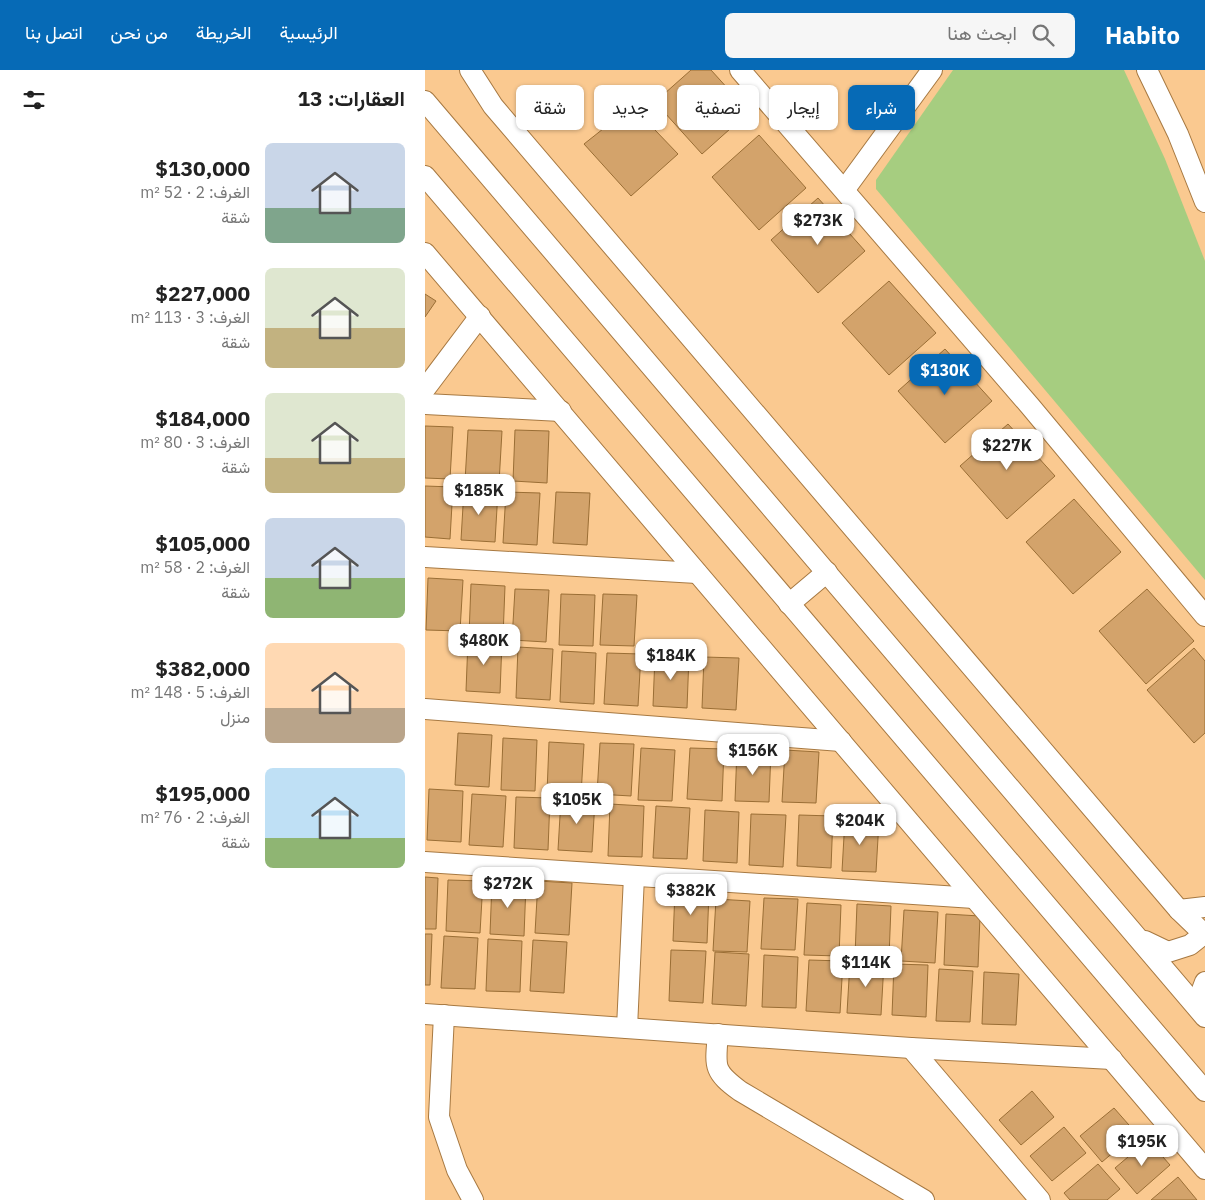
<!DOCTYPE html>
<html lang="ar">
<meta charset="utf-8">
<style>
body{margin:0;font-family:"IBM Plex Sans",Vazirmatn,sans-serif;background:#f6f6f6;color:#222;direction:rtl;height:100vh;display:flex;flex-direction:column;font-size:19px;white-space:nowrap}
*{box-sizing:border-box;margin:0}
p{font-size:16px;color:#767676}
.icon{flex:none;width:28px;height:28px;fill:none;stroke:currentColor;stroke-width:2;stroke-linecap:round;stroke-linejoin:round}
.map{position:relative;flex:1;overflow:hidden;direction:ltr}
.details{display:flex;flex-direction:column;background:#fff;width:425px}
.details>*{flex:none}
.guide{position:absolute;left:15px;top:15px;width:475px;height:45px;direction:rtl;display:flex;gap:10px}
.price{position:absolute;translate:-50% -42px;padding:0 11px;border-radius:10px;background:#fff;color:#222;font-size:16px;line-height:32px;filter:drop-shadow(0 1px 2px #0008)}
.price::after{content:'';position:absolute;left:50%;top:30px;width:15px;height:11px;margin-left:-8px;background:inherit;clip-path:polygon(0 0,100% 0,50% 100%)}
.price.selected{background:#066ab6;color:#fff}
ul{padding:0;list-style:none}
li{display:flex;align-items:center;gap:15px;height:125px;padding:0 20px}
li span{display:grid;place-items:center;flex:none;width:140px;height:100px;border-radius:8px;color:#555}
li>.icon{margin-inline-start:auto}
span .icon{width:60px;height:60px;fill:#fffc;stroke-width:1}
li b{font-size:21px}
h2{display:flex;justify-content:space-between;align-items:center;height:60px;padding:0 20px;font-size:21px}
.tag{padding:0 18px;border-radius:8px;background:#fff;box-shadow:0 1px 4px #0004;font-size:18px;line-height:45px}
.tag.selected{background:#066ab6;color:#fff}
header{display:flex;align-items:center;gap:30px;box-sizing:border-box;height:70px;padding:0 25px;background:#066ab6;color:#fff}
header strong{font-size:24px}
nav{display:flex;gap:28px;margin-inline-start:auto;font-size:18px}
.search{width:350px;height:45px;background:#f6f6f6;display:flex;align-items:center;gap:12px;box-sizing:border-box;padding:0 18px;border-radius:8px;color:#767676;font-size:19px}
main{display:flex;flex:1;min-height:0}
.map>svg:first-child{display:block}
.green{fill:#a6cd80}
.building{fill:#d3a36b;stroke:#9a6e35}
.lines{fill:none;stroke-linecap:round;stroke-linejoin:round}
.minor-casing{stroke:#a77942;stroke-width:22}
.minor{stroke:#fff;stroke-width:20}
</style>
<header>
<strong>Habito</strong>
<div class="search"><svg class="icon" aria-label="search" viewBox="0 0 24 24"><circle cx="10" cy="10" r="6"/><path d="M15 15l6 6"/></svg>ابحث هنا</div>
<nav><a>الرئيسية</a><a>الخريطة</a><a>من نحن</a><a>اتصل بنا</a></nav>
</header>
<main>
<div class="map">
<svg width="780" height="1130" viewBox="0 0 780 1130">
<rect width="100%" height="100%" fill="#fac990"/>
<!-- green -->
<path class="green" d="M528,0H699L740,89L780,191V510L451,119V110Z"/>
<!-- building -->
<g class="building">
<path d="M266,0H286L324,42L277,84L230,32Z"/>
<path d="M207,36L253,84L206,126L159,74Z"/>
<path d="M334,65L381,118L334,160L287,107Z"/>
<path d="M393,128L440,181L393,223L346,170Z"/>
<path d="M464,211L511,263L464,305L417,253Z"/>
<path d="M0,224L11,231L0,247Z"/>
<path d="M520,279L567,331L520,373L473,321Z"/>
<path d="M583,354L630,406L582,449L535,396Z"/>
<path d="M0,356L28,357L25,409L0,408Z"/>
<path d="M43,360L77,361L74,413L40,411Z"/>
<path d="M90,360L124,361L122,413L88,411Z"/>
<path d="M0,416L28,417L25,469L0,467Z"/>
<path d="M39,419L73,421L70,472L36,470Z"/>
<path d="M81,422L115,423L112,475L78,473Z"/>
<path d="M131,422L165,423L162,475L128,473Z"/>
<path d="M649,429L696,482L648,524L601,472Z"/>
<path d="M3,508L38,510L35,561L1,560Z"/>
<path d="M46,514L80,516L78,567L44,565Z"/>
<path d="M90,519L124,520L121,572L87,570Z"/>
<path d="M722,519L769,571L721,614L674,561Z"/>
<path d="M136,524L170,525L168,576L134,575Z"/>
<path d="M178,524L212,525L209,576L175,575Z"/>
<path d="M43,570L77,571L75,623L41,621Z"/>
<path d="M93,577L128,579L125,630L91,628Z"/>
<path d="M769,578L780,591V663L769,673L722,620Z"/>
<path d="M137,581L171,583L169,634L135,632Z"/>
<path d="M182,583L216,584L213,636L179,634Z"/>
<path d="M230,585L264,586L262,638L228,636Z"/>
<path d="M279,587L314,588L311,640L277,638Z"/>
<path d="M33,663L67,665L64,717L30,715Z"/>
<path d="M78,668L112,670L110,721L76,720Z"/>
<path d="M124,672L159,674L156,725L122,723Z"/>
<path d="M175,673L209,674L206,726L172,724Z"/>
<path d="M216,678L250,680L247,731L213,730Z"/>
<path d="M265,678L299,679L297,731L262,729Z"/>
<path d="M312,679L346,681L344,732L310,731Z"/>
<path d="M360,680L394,682L391,733L357,732Z"/>
<path d="M4,719L38,721L36,772L2,770Z"/>
<path d="M47,724L81,726L78,777L44,775Z"/>
<path d="M91,727L125,728L123,780L89,778Z"/>
<path d="M136,729L170,730L167,782L133,780Z"/>
<path d="M185,734L219,736L217,787L183,786Z"/>
<path d="M231,736L265,738L262,789L228,788Z"/>
<path d="M280,740L314,742L312,793L278,791Z"/>
<path d="M326,744L361,745L358,797L324,795Z"/>
<path d="M374,745L408,746L406,798L372,796Z"/>
<path d="M420,749L454,751L451,802L417,801Z"/>
<path d="M0,807L13,808L11,859H0Z"/>
<path d="M23,810L58,811L55,863L21,861Z"/>
<path d="M113,811L147,813L144,865L110,863Z"/>
<path d="M67,812L101,814L99,866L65,864Z"/>
<path d="M250,820L284,822L282,873L248,871Z"/>
<path d="M339,828L373,829L370,880L336,879Z"/>
<path d="M291,829L325,831L322,882L288,881Z"/>
<path d="M382,833L416,835L414,886L379,885Z"/>
<path d="M432,834L466,836L464,887L430,886Z"/>
<path d="M479,840L513,842L510,893L476,891Z"/>
<path d="M521,844L555,846L553,897L519,895Z"/>
<path d="M0,864H7L5,915H0Z"/>
<path d="M19,866L53,868L50,919L16,918Z"/>
<path d="M63,869L97,871L95,922L61,921Z"/>
<path d="M108,870L142,872L139,923L105,921Z"/>
<path d="M246,880L281,881L278,933L244,931Z"/>
<path d="M290,882L324,884L321,936L287,934Z"/>
<path d="M339,885L373,887L371,938L337,937Z"/>
<path d="M384,890L418,891L415,943L381,941Z"/>
<path d="M425,892L459,893L456,945L422,943Z"/>
<path d="M469,894L503,895L501,947L467,945Z"/>
<path d="M514,899L548,901L545,952L511,951Z"/>
<path d="M559,902L594,904L591,955L557,954Z"/>
<path d="M607,1021L629,1047L596,1075L574,1050Z"/>
<path d="M689,1038L711,1063L677,1092L655,1066Z"/>
<path d="M639,1057L661,1083L627,1111L605,1086Z"/>
<path d="M723,1070L745,1095L712,1124L690,1098Z"/>
<path d="M673,1094L695,1119L682,1130H645L639,1123Z"/>
<path d="M753,1107L772,1130H726Z"/>
</g>
<g class="lines">
<defs>
<g id="minor">
<path d="M45,0L68,36C298,304 524,574 754,840L779,864"/>
<path d="M315,0L605,336L780,546"/>
<path d="M722,0L753,64L780,132"/>
<path d="M0,31L780,947"/>
<path d="M0,106L780,1021"/>
<path d="M420,119L507,0"/>
<path d="M0,183L780,1099"/>
<path d="M0,319L55,246"/>
<path d="M0,334L136,341"/>
<path d="M0,487L272,503"/>
<path d="M364,534L402,502"/>
<path d="M0,639L416,671"/>
<path d="M0,792L549,828"/>
<path d="M754,840L780,837"/>
<path d="M720,871L743,882L765,875L780,863"/>
<path d="M780,912L777,920L780,934"/>
<path d="M0,944L486,978L687,989"/>
<path d="M19,945L14,1047L32,1100L48,1130"/>
<path d="M202,958L209,806"/>
<path d="M293,964C290,997 288,1001 315,1021L499,1130"/>
<path d="M486,978L615,1130"/>
</g>
</defs>
<!-- minor casing -->
<use href="#minor" class="minor-casing"/>
<!-- minor -->
<use href="#minor" class="minor"/>
</g>
</svg>
<b class="price" style="left:393px;top:176px">$273K</b>
<b class="price selected" style="left:520px;top:326px">$130K</b>
<b class="price" style="left:582px;top:401px">$227K</b>
<b class="price" style="left:54px;top:446px">$185K</b>
<b class="price" style="left:59px;top:596px">$480K</b>
<b class="price" style="left:246px;top:611px">$184K</b>
<b class="price" style="left:328px;top:706px">$156K</b>
<b class="price" style="left:152px;top:755px">$105K</b>
<b class="price" style="left:435px;top:776px">$204K</b>
<b class="price" style="left:83px;top:839px">$272K</b>
<b class="price" style="left:266px;top:846px">$382K</b>
<b class="price" style="left:441px;top:918px">$114K</b>
<b class="price" style="left:717px;top:1097px">$195K</b>
<div class="guide">
<a class="tag selected">شراء</a>
<a class="tag">إيجار</a>
<a class="tag">تصفية</a>
<a class="tag">جديد</a>
<a class="tag">شقة</a>
</div>
</div>
<section class="details">
<h2>العقارات: 13<svg class="icon" aria-label="filters" viewBox="0 0 24 24"><path d="M4 7h16M4 17h16"/><circle cx="9" cy="7" r="2"/><circle cx="15" cy="17" r="2"/></svg></h2>
<ul>
<li><span style="background:linear-gradient(#c9d6e8 65%,#7fa58c 0)"><svg class="icon" aria-label="home" viewBox="0 0 24 24"><path d="M3 11l9-7 9 7M6 9v11h12V9"/></svg></span><div><b>$130,000</b><p>الغرف: 2 · 52 m²</p><p>شقة</p></div></li>
<li><span style="background:linear-gradient(#dfe7d0 60%,#c2b280 0)"><svg class="icon" aria-label="home" viewBox="0 0 24 24"><path d="M3 11l9-7 9 7M6 9v11h12V9"/></svg></span><div><b>$227,000</b><p>الغرف: 3 · 113 m²</p><p>شقة</p></div></li>
<li><span style="background:linear-gradient(#dfe7d0 65%,#c2b280 0)"><svg class="icon" aria-label="home" viewBox="0 0 24 24"><path d="M3 11l9-7 9 7M6 9v11h12V9"/></svg></span><div><b>$184,000</b><p>الغرف: 3 · 80 m²</p><p>شقة</p></div></li>
<li><span style="background:linear-gradient(#c9d6e8 60%,#8fb573 0)"><svg class="icon" aria-label="home" viewBox="0 0 24 24"><path d="M3 11l9-7 9 7M6 9v11h12V9"/></svg></span><div><b>$105,000</b><p>الغرف: 2 · 58 m²</p><p>شقة</p></div></li>
<li><span style="background:linear-gradient(#ffd9b3 65%,#b9a48a 0)"><svg class="icon" aria-label="home" viewBox="0 0 24 24"><path d="M3 11l9-7 9 7M6 9v11h12V9"/></svg></span><div><b>$382,000</b><p>الغرف: 5 · 148 m²</p><p>منزل</p></div></li>
<li><span style="background:linear-gradient(#bfe0f5 70%,#8fb573 0)"><svg class="icon" aria-label="home" viewBox="0 0 24 24"><path d="M3 11l9-7 9 7M6 9v11h12V9"/></svg></span><div><b>$195,000</b><p>الغرف: 2 · 76 m²</p><p>شقة</p></div></li>
</ul>
</section>
</main>
